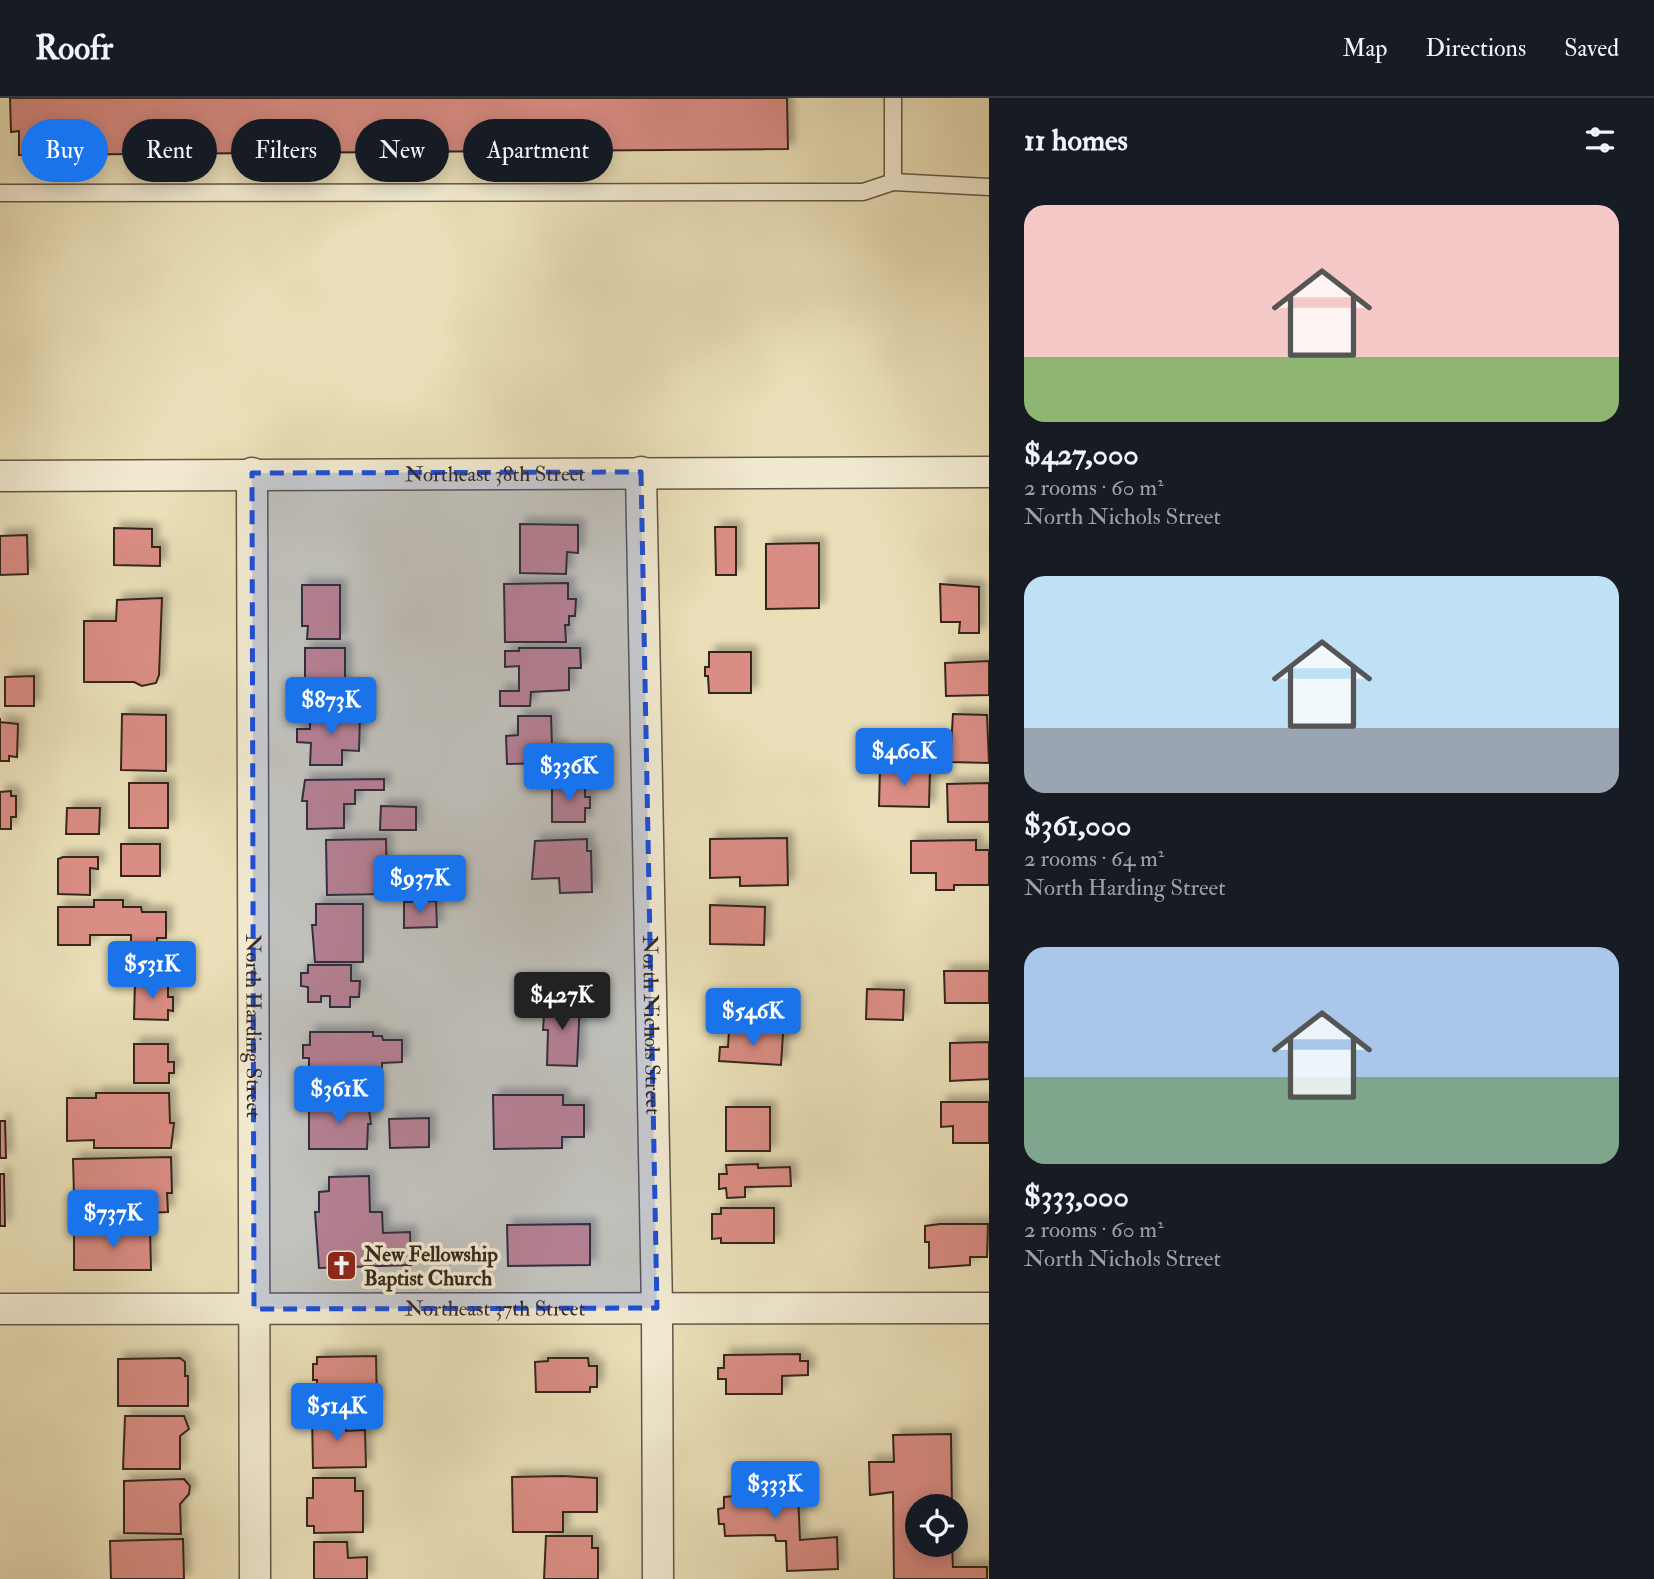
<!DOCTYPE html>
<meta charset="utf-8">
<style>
body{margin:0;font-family:"IM FELL Double Pica",serif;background:#242831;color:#f1f3f6;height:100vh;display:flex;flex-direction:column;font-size:26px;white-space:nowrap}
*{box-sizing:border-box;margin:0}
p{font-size:23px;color:#9ea1a6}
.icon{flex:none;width:38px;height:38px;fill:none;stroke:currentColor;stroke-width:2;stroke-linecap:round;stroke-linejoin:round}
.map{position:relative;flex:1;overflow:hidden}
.side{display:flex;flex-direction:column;background:#171b24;width:665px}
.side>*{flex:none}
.banner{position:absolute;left:21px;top:21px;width:665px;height:63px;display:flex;gap:14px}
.controls{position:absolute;left:905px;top:1396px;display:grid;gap:14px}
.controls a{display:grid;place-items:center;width:63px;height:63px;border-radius:50%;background:#171b24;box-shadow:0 4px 18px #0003;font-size:35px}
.price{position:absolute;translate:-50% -60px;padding:0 16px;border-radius:7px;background:#1a73e8;color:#fff;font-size:23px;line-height:46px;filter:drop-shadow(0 2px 4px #0008)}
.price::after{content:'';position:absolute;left:50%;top:42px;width:21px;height:16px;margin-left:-10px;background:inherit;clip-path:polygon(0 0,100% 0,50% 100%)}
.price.on{background:#222;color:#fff}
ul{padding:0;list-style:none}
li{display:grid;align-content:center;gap:14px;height:371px;padding:0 35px}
li span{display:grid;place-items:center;height:217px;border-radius:21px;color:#555}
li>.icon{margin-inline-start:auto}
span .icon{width:126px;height:126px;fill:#fffc;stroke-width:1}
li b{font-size:30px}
h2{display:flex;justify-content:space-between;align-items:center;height:84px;padding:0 35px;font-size:30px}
.chip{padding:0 24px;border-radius:32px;background:#171b24;box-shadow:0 4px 18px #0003;font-size:24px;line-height:63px}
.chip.on{background:#1a73e8;color:#fff}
header{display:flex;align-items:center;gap:42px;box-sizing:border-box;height:98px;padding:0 35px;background:#171b24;border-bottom:2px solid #363941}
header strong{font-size:33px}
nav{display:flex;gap:38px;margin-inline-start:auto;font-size:24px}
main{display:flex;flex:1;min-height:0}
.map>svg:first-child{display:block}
.building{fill:#da8d84;stroke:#36281f;stroke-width:2;filter:url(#shadow)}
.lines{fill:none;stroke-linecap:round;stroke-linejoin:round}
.service-casing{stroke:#635645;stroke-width:19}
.minor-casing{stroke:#635645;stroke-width:33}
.service{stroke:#f1ead1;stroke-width:16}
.minor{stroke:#f1ead1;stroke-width:30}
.marked{fill:#1d4ed8;fill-opacity:0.2;stroke:#1d4ed8;stroke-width:5;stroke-dasharray:14 9;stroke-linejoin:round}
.labels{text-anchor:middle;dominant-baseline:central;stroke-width:7;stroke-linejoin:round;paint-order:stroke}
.street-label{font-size:21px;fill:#36281f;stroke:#f1ead1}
.poi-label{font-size:21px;font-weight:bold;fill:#36281f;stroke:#f1ead1;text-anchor:start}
</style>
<header>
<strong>Roofr</strong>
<nav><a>Map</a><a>Directions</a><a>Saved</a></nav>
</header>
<main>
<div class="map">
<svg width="989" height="1481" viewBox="0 0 989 1481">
<defs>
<filter id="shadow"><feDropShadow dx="6" dy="-6" stdDeviation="3.5" flood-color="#0004"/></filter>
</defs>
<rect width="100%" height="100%" fill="#eadfb8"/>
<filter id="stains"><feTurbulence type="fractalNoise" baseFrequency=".00286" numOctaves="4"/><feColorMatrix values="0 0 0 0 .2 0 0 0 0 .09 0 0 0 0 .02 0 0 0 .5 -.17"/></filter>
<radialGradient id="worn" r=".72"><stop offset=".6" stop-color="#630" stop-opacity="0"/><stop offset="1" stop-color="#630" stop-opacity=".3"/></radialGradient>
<!-- building -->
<g class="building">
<path d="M10,0H787L788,51L19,57V33L11,34Z"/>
<path d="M520,426L578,427V455L567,454L566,476L520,475Z"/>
<path d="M715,429H736V477H716Z"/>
<path d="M114,430L152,431V449H160V468L114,467Z"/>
<path d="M27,437L28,476L0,477V438Z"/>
<path d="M819,445V510L766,511V446Z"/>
<path d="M568,485V501H576L575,518H569V527H565L566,544H505L504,486Z"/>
<path d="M940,486L979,489V535H959L960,524H941Z"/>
<path d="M302,487H340V541H307L308,528H302Z"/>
<path d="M162,500L159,577L156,585L142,588L134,584H84V523H116L117,502Z"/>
<path d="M305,550H345V604H311V590L305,591Z"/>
<path d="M519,550H580L581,570H569V592L531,594L530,608H500V593H519V568L505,569V553H519Z"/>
<path d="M709,554H751V595H709L708,578H705V569H709Z"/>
<path d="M989,563V597L946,598L945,565Z"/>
<path d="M34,578V608H5V579Z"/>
<path d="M310,615L360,616L359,653L342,652V667H310L311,645L297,644V631H310Z"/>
<path d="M122,616L166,617V673L121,672Z"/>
<path d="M953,616L987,617L989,665L950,664Z"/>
<path d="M518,618H551L552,648H561V665L507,666L506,638L518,637Z"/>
<path d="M0,620V624L18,626L17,659L9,658V663H0Z"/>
<path d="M880,671L930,672L929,709L879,708Z"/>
<path d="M384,681V692H355V706H344V730L307,731V703H302L305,682Z"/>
<rect x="129" y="685" width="39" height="45"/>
<path d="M552,685H585V699H590V710H585V724H552Z"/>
<path d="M989,685V724H948L947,686Z"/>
<path d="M11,693V698H16V719H11V731H0V694Z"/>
<path d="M381,708L416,709V732H380Z"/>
<path d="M67,710H100L99,736H66Z"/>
<path d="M787,740L788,787L740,788V779L710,780V741Z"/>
<path d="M386,741L387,796L327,797L326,742Z"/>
<path d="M587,741V753H591L592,794L560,795L559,780L532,781L535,743Z"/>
<path d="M976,742V752H989V787H954V792H936V775H911V743Z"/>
<rect x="121" y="746" width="39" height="32"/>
<path d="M63,759H98V771L90,770V797L58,796V761Z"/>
<path d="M94,802H123V809H141L142,814H166V840H157V846H151L152,850H131V837H90V847H58V809H94Z"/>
<path d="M436,803L437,829L404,830V804Z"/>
<path d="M316,806H363V864H315L312,827H316Z"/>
<path d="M710,807L765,809L764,847L710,846Z"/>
<path d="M308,867H351V883H360L359,899H350V909H330V898H321V904H308V889L301,888V875H308Z"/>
<path d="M944,873H989V905H945Z"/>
<path d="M135,883H168V899H173V913L168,912V922L134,921Z"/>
<path d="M867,891L904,892L903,922L866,921Z"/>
<path d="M545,902L580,904L577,968L547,967L548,932H543Z"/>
<path d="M729,933L783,935L781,967L719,963L720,949H728Z"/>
<path d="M310,934H373V938H382L383,942H402V964L382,965V971H351L352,985H309V960H303V947H310Z"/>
<path d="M989,944V981L950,983V945Z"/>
<path d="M134,946H168V964H174V975H169V985H134Z"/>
<path d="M96,995H169L170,1025H174L171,1050H94V1042L67,1043V1000H96Z"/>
<path d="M493,997H563V1007H584V1039H562V1050L494,1051Z"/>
<path d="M941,1004H989V1045H953V1028L941,1029Z"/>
<path d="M309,1005H368L371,1026H368L367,1051H309Z"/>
<rect x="726" y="1009" width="44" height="44"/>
<path d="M429,1020V1049L390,1050L389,1021Z"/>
<path d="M0,1023H5L6,1060H0Z"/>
<path d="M171,1059L172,1095H167L168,1114L120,1116V1096L74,1097L73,1061Z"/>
<path d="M758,1066V1070L790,1069L791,1088L745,1089V1099L727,1100L726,1090L719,1091V1076H727L726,1067Z"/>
<path d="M0,1076H4L5,1128H0Z"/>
<path d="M369,1078L370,1114H382L383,1135L410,1134L411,1167L319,1170L315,1114H319V1094L329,1093V1079Z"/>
<path d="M721,1110H774V1145H721V1140L712,1141V1116H721Z"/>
<path d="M590,1126V1167L508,1168L507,1127Z"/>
<path d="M940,1126H988L987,1159H970V1167L929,1170V1144H925V1128Z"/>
<path d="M112,1130H150L151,1172H74V1134H112Z"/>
<path d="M800,1256V1263H808V1277L782,1278V1296H726V1281H718V1270H724V1257Z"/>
<path d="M376,1258L377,1306L317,1307V1282H313V1266H317V1259Z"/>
<path d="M180,1260L185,1264V1278H188V1308H118V1261Z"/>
<path d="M548,1260H588L589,1268H597V1289H590V1294H536L535,1264L548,1263Z"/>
<path d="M312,1316H346V1333L365,1332L366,1369L313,1370Z"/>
<path d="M125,1318H184L189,1331L180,1338V1371H123Z"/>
<path d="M951,1336L952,1409H917V1447H952L953,1469H987V1481H894L893,1394L870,1397L869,1364H894L893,1337Z"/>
<path d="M736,1374H762L763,1382L791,1381V1396L798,1395L800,1442L837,1439L838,1471L787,1473L786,1443H776L775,1437L725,1438L724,1426H719L718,1411L724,1410V1399L737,1398Z"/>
<path d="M563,1378L597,1380V1414H563V1434H513L512,1379Z"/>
<path d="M313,1380H355V1393H363V1434L314,1435V1428H307V1400H313Z"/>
<path d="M184,1381L190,1388L189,1396L180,1406L181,1436L124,1435V1383Z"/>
<path d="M546,1438H592V1450H598V1481H544Z"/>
<path d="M183,1441L184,1481H111L110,1443Z"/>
<path d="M314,1444H347L348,1460L367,1459V1481H314Z"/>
</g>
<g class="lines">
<defs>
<g id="service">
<path d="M893,84L989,89"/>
<path d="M0,95L863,94L893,84V0"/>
</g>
<g id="minor">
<path id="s1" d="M641,374L657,1210L658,1481"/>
<path id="s2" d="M252,375L255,1481"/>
<path id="s3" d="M0,378L989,374"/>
<path id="s4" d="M0,1211L989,1210"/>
</g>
</defs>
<!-- service casing -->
<use href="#service" class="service-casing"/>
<!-- minor casing -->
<use href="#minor" class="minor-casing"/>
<!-- service -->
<use href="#service" class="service"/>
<!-- minor -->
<use href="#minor" class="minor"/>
</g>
<!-- marked area -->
<path class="marked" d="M641,374L657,1210L254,1211L252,375Z"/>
<!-- icons -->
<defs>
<symbol id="church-square" viewBox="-11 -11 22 22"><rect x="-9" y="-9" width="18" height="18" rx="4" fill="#8f2418" stroke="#f1ead1"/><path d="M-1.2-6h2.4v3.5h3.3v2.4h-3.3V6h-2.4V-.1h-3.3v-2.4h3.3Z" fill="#fff"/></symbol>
</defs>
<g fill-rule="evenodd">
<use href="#church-square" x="324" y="1150" width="35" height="35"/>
</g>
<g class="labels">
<!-- street labels -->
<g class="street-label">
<text stroke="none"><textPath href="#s3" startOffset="495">Northeast 38th Street</textPath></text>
<text stroke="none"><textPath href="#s2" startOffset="553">North Harding Street</textPath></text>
<text stroke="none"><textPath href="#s1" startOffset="553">North Nichols Street</textPath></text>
<text stroke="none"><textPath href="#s4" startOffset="495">Northeast 37th Street</textPath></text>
</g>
<!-- poi labels -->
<g class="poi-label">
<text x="364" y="1156">New Fellowship<tspan x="364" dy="24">Baptist Church</tspan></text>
</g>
</g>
<rect width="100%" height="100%" filter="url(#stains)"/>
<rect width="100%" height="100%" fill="url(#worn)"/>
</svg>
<div class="controls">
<a><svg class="icon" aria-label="locate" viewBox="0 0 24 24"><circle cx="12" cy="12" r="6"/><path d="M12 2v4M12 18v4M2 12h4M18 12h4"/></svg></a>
</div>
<b class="price" style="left:331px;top:639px">$873K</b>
<b class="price" style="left:904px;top:690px">$460K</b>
<b class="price" style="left:569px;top:705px">$336K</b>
<b class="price" style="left:420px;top:817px">$937K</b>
<b class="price" style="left:152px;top:903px">$531K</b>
<b class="price on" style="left:562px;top:934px">$427K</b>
<b class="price" style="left:753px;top:950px">$546K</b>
<b class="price" style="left:339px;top:1028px">$361K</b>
<b class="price" style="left:113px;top:1152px">$737K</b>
<b class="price" style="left:337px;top:1345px">$514K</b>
<b class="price" style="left:775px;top:1423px">$333K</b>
<div class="banner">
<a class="chip on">Buy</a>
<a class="chip">Rent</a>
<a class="chip">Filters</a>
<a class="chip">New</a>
<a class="chip">Apartment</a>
</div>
</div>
<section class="side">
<h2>11 homes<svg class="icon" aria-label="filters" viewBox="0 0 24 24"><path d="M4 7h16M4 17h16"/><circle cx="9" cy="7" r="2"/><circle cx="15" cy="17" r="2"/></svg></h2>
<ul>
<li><span style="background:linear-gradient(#f6c9c9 70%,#8fb573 0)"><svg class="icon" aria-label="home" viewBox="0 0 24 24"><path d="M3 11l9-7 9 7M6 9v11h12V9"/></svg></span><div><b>$427,000</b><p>2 rooms · 60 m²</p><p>North Nichols Street</p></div></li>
<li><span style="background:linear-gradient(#bfe0f5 70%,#9aa5b1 0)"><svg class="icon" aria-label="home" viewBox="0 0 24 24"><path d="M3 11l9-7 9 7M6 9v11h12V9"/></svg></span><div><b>$361,000</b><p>2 rooms · 64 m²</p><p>North Harding Street</p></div></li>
<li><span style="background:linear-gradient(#a9c7e8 60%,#7fa58c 0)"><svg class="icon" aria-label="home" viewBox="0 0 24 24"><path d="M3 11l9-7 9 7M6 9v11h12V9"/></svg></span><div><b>$333,000</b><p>2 rooms · 60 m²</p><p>North Nichols Street</p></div></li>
</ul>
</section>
</main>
